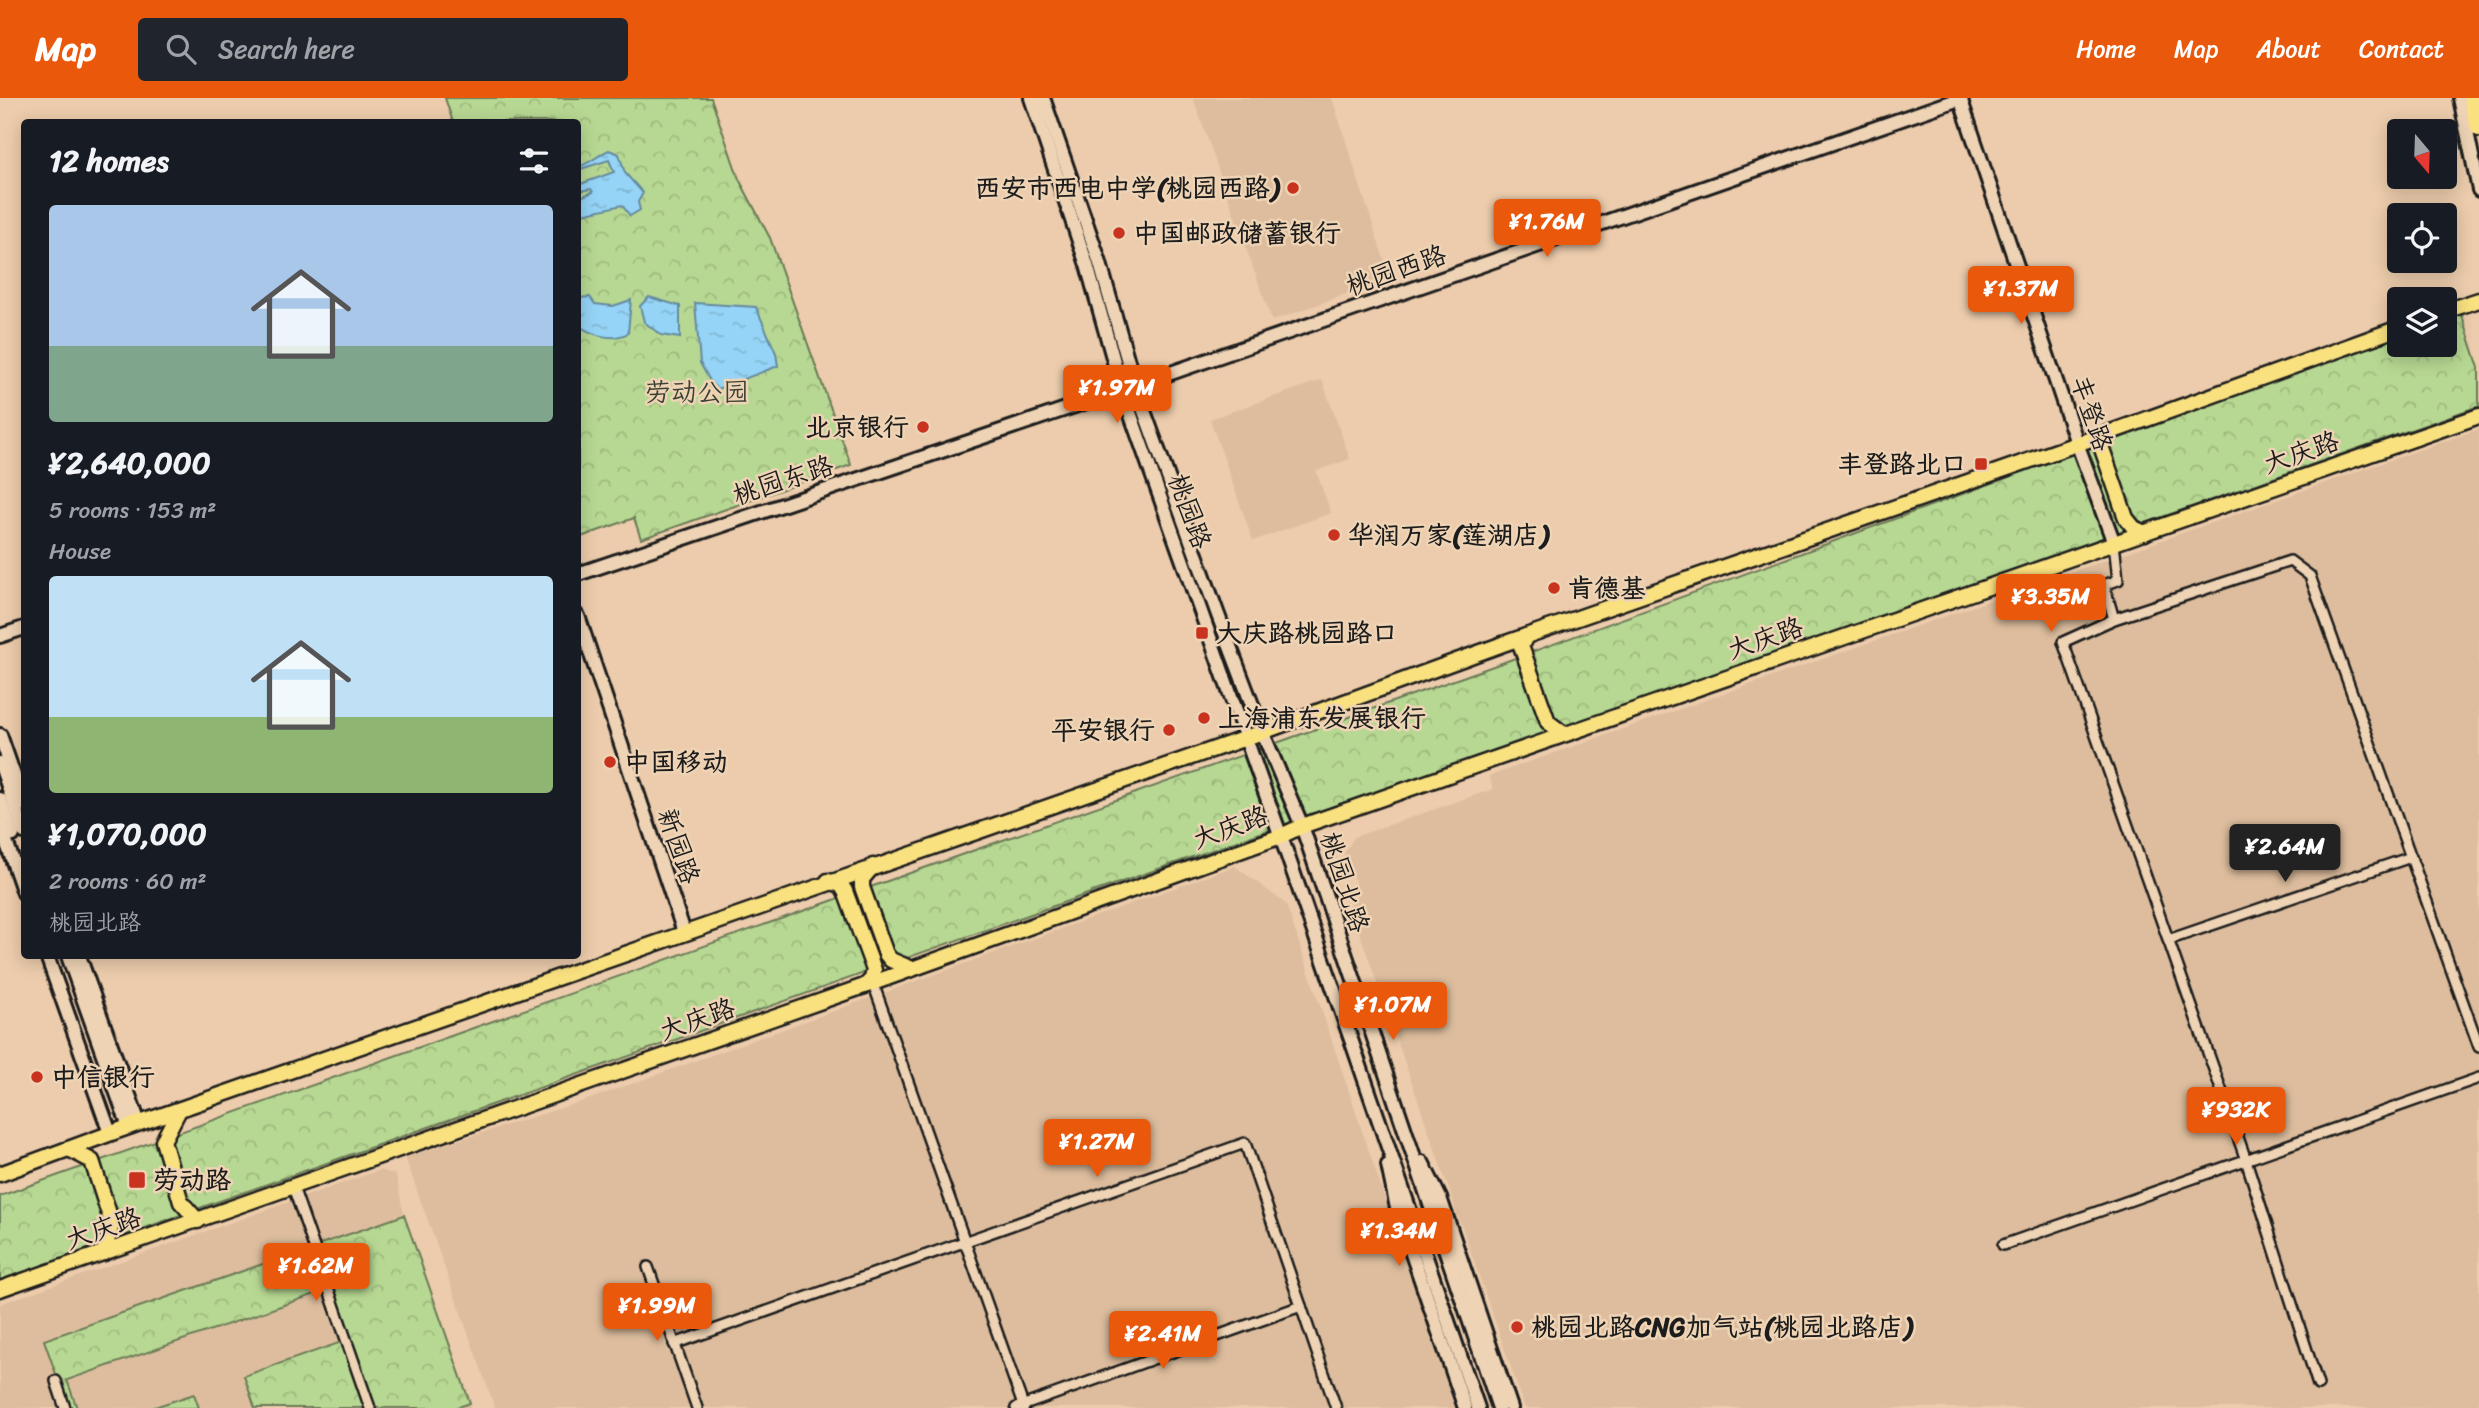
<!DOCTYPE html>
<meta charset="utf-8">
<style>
body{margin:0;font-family:Sriracha,"LXGW WenKai TC",sans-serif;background:#20242c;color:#f1f3f6;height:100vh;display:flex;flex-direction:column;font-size:26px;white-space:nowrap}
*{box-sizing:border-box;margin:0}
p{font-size:23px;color:#9ea1a6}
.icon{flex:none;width:38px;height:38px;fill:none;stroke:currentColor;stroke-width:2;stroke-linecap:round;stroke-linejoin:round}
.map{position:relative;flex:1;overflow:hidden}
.panel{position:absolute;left:21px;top:21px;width:560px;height:840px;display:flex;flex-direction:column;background:#171b24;border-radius:7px;box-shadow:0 4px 18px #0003}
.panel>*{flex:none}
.needle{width:46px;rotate:161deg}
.tools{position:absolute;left:2387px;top:21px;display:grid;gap:14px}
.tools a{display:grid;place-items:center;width:70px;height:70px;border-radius:7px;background:#171b24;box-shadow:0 4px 18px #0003;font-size:35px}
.price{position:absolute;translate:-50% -60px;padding:0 16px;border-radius:7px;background:#ea580c;color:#fff;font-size:23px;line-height:46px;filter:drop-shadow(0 2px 4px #0008)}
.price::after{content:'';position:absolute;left:50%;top:42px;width:21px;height:16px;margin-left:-10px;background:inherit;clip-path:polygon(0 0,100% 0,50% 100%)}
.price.on{background:#222;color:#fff}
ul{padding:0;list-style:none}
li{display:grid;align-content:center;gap:14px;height:371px;padding:0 28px}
li span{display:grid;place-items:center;height:217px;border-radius:7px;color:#555}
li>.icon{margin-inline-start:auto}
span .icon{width:126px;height:126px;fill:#fffc;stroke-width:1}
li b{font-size:30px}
h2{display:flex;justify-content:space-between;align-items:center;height:84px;padding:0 28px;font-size:30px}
header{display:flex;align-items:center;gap:42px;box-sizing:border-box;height:98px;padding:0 35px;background:#ea580c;color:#fff}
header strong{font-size:33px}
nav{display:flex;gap:38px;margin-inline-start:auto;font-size:24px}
.search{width:490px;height:63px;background:#20242c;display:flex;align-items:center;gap:18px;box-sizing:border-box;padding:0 24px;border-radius:7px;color:#9ea1a6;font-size:26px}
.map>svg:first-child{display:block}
.built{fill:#ddbd9d}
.park{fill:url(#park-crowns);stroke:#6a7a57;stroke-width:2}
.water{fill:url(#water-ripples);stroke:#658a9f;stroke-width:2}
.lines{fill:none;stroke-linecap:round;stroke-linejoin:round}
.street-casing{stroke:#1c1c1c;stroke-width:14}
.secondary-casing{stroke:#1c1c1c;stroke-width:18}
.primary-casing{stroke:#1c1c1c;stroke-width:19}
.highway-casing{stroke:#1c1c1c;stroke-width:21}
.street{stroke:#eed3b5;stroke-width:9}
.secondary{stroke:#eed3b5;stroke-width:12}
.primary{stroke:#fae180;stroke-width:14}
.highway{stroke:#fae180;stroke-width:16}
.poi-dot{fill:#c8321e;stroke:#eed3b5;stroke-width:2.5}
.labels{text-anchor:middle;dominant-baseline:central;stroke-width:5;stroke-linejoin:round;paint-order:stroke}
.poi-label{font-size:26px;font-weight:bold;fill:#1c1c1c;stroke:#eed3b5;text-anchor:start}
.street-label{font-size:26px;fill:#1c1c1c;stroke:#eed3b5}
.park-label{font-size:26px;fill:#3b4234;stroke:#eed3b5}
</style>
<header>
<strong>Map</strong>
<div class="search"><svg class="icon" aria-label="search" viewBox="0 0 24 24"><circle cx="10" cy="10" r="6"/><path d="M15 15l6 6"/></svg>Search here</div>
<nav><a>Home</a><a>Map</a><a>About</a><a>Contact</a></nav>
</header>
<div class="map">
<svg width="2479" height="1310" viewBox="0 0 2479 1310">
<defs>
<pattern id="park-crowns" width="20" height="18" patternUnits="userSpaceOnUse" patternTransform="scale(1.75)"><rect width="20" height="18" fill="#b7d892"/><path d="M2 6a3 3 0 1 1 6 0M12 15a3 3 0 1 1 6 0" fill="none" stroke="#9db97d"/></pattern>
<pattern id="water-ripples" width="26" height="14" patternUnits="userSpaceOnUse" patternTransform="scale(1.75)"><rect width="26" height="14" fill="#95d4f6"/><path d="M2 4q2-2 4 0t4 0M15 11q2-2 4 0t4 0" fill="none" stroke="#80b5d2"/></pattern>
</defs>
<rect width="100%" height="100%" fill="#ecccac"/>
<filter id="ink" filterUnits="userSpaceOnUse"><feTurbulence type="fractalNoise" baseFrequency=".0143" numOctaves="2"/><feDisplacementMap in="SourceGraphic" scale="14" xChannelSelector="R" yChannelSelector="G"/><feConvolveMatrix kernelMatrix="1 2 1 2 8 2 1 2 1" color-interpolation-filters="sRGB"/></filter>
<g filter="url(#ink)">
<!-- built -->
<g class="built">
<path d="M1193,0H1332L1390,180L1272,223Z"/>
<path d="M1322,282L1350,361L1316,373L1331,415L1253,443L1210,321Z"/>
<path d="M2479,331V1310H1525L1350,807L1359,794L1344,756L1354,739L1493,691L1489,678Z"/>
<path d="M1235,768L1286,806L1455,1310H495L405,1059L584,1003Z"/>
<path d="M380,1072L396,1077L404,1117L471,1310H0V1206Z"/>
</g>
<!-- park -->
<g class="park">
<path d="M445,0H711L739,81L770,140L851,367L641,441L634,420L578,440V24H453Z"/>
<path d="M2461,214L2479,270V308L1246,740L194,1112L0,1183V1098L1499,566L2399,236V247H2445V219Z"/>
<path d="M404,1117L470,1305L456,1310H255L244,1278L342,1244L324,1193L67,1282L77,1310H68L44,1242Z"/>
<path d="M194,1296L199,1310H152Z"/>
</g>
<!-- water -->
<g class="water">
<path d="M609,52L619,56L625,75L643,95L638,104L640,112L630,118L622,107L578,117V100L593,94L591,91L579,93L578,87L614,74L609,62L578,72V69C590,65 597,58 609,52Z"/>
<path d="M590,199L595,206L613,208L631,202L628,235C612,244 592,237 578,227V200Z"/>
<path d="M649,199L680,208V240L661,237L644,224L640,208Z"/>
<path d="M695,205L756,209L776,255L778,268L715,292L700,265Z"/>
</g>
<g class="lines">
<defs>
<g id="street">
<path d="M2114,445L2118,482L2104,487L2114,521"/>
<path d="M2168,842L2411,759"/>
<path d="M873,885L1024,1310"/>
<path d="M293,1089L370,1310"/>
<path d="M2003,1147L2479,980"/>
<path d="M648,1169L697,1310"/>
<path d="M674,1246L1245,1045L1336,1310"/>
<path d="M56,1283L65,1310"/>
<path d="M2318,1287L2246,1062L2063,544L2114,521L2290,463L2310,478L2479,949"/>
<path d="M1016,1310L1301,1208"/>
</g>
<g id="secondary">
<path d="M1031,0L1087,167L1122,292L1286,753L1478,1310"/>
<path d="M1043,0L1099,162L1135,288L1218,517L1262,633L1302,728L1499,1310"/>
<path d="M1960,0L2077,345L2114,445"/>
<path d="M2460,0L2479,92"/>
<path d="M578,476L1122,292L1962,0"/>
<path d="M578,518L684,834"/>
<path d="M0,538L24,530"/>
<path d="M0,637L24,706"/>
<path d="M0,665L24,734"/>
<path d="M0,701L13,737"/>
<path d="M0,726L24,795"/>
<path d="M47,858L110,1035"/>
<path d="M68,858L129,1029"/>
<path d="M79,858L139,1025"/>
<path d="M1422,1064L1440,1100L1511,1310"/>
<path d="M1388,1067L1398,1115L1465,1310"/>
</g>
<g id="primary">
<path d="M2445,213L2479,202"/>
<path d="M2111,334L2101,348L2126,420L2134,430L2145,435"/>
<path d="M1526,538L1521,548L1548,624L1564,636"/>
<path d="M873,768L862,781V789L886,856L891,862L912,871"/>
<path d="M828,783L841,787L845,793L874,872L872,881L865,888"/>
<path d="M179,1012L163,1043L181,1104L198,1123"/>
<path d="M69,1051L92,1063L112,1125L104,1155"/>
<path d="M0,1076L117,1033L1246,640L1503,546L2111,334L2399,230"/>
<path d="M0,1191L873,885L1281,738L1302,728L2479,318"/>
</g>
<path id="highway" d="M2472,0L2479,30"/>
</defs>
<!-- street casing -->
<use href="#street" class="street-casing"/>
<!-- secondary casing -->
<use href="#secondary" class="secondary-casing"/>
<!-- primary casing -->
<use href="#primary" class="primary-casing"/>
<!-- highway casing -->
<use href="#highway" class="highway-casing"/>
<!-- street -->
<use href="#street" class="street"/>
<!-- secondary -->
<use href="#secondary" class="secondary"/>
<!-- primary -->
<use href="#primary" class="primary"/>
<!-- highway -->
<use href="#highway" class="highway"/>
</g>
</g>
<!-- markers -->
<g class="poi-dot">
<circle cx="1293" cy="90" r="7"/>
<circle cx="1119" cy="135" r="7"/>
<circle cx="923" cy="329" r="7"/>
<rect x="1974" y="359" width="14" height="14" rx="3.5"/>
<circle cx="1334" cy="437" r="7"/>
<circle cx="1554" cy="490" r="7"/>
<rect x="1195" y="528" width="14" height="14" rx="3.5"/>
<circle cx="1204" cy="620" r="7"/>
<circle cx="1169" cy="632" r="7"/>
<circle cx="610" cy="664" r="7"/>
<circle cx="37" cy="979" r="7"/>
<rect x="128" y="1073" width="18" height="18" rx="3.5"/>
<circle cx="1517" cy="1229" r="7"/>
</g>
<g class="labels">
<!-- poi labels -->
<g class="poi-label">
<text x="1279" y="90" text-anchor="end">西安市西电中学(桃园西路)</text>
<text x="1133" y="135">中国邮政储蓄银行</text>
<text x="909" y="329" text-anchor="end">北京银行</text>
<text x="1967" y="366" text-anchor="end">丰登路北口</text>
<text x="1348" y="437">华润万家(莲湖店)</text>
<text x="1568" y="490">肯德基</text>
<text x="1216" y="535">大庆路桃园路口</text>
<text x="1218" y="620">上海浦东发展银行</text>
<text x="1155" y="632" text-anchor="end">平安银行</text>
<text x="624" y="664">中国移动</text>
<text x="51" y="979">中信银行</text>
<text x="153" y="1082">劳动路</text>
<text x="1531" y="1229">桃园北路CNG加气站(桃园北路店)</text>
</g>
<!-- street labels -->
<g class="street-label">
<text transform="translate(1396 172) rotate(-19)">桃园西路</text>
<text transform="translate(2092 315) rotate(71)">丰登路</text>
<text transform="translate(2301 354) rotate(-19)">大庆路</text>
<text transform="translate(783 382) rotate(-18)">桃园东路</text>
<text transform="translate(1190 413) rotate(70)">桃园路</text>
<text transform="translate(1765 540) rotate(-19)">大庆路</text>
<text transform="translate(1230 729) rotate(-20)">大庆路</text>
<text transform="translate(679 748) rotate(71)">新园路</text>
<text transform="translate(1345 784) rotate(72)">桃园北路</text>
<text transform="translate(697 921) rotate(-19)">大庆路</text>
<text transform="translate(103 1130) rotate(-19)">大庆路</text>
</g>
<!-- park labels -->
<g class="park-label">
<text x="697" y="294">劳动公园</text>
</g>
</g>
</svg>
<div class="tools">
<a><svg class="needle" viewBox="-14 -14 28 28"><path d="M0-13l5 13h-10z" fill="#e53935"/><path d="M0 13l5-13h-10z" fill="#9ea1a6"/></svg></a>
<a><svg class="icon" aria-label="locate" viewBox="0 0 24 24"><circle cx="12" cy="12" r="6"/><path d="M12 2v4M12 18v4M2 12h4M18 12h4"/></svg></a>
<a><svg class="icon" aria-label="layers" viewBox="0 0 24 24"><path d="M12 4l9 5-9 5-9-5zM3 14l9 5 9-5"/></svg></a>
</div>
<b class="price" style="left:1547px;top:161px">¥1.76M</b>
<b class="price" style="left:2021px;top:228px">¥1.37M</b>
<b class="price" style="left:1117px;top:327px">¥1.97M</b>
<b class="price" style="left:2051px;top:536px">¥3.35M</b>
<b class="price on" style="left:2285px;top:786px">¥2.64M</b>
<b class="price" style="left:1393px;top:944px">¥1.07M</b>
<b class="price" style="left:2236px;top:1049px">¥932K</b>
<b class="price" style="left:1097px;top:1081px">¥1.27M</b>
<b class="price" style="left:1399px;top:1170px">¥1.34M</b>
<b class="price" style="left:316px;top:1205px">¥1.62M</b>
<b class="price" style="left:657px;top:1245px">¥1.99M</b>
<b class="price" style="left:1163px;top:1273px">¥2.41M</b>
<section class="panel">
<h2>12 homes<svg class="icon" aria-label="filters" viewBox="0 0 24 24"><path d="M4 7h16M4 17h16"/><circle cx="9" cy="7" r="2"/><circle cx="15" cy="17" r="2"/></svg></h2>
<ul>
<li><span style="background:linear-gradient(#a9c7e8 65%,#7fa58c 0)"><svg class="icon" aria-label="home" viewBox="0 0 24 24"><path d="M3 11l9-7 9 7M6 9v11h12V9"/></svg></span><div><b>¥2,640,000</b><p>5 rooms · 153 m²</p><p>House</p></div></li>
<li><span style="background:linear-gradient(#bfe0f5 65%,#8fb573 0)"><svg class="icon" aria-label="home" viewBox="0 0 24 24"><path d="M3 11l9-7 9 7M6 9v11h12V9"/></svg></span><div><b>¥1,070,000</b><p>2 rooms · 60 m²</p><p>桃园北路</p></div></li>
</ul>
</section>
</div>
